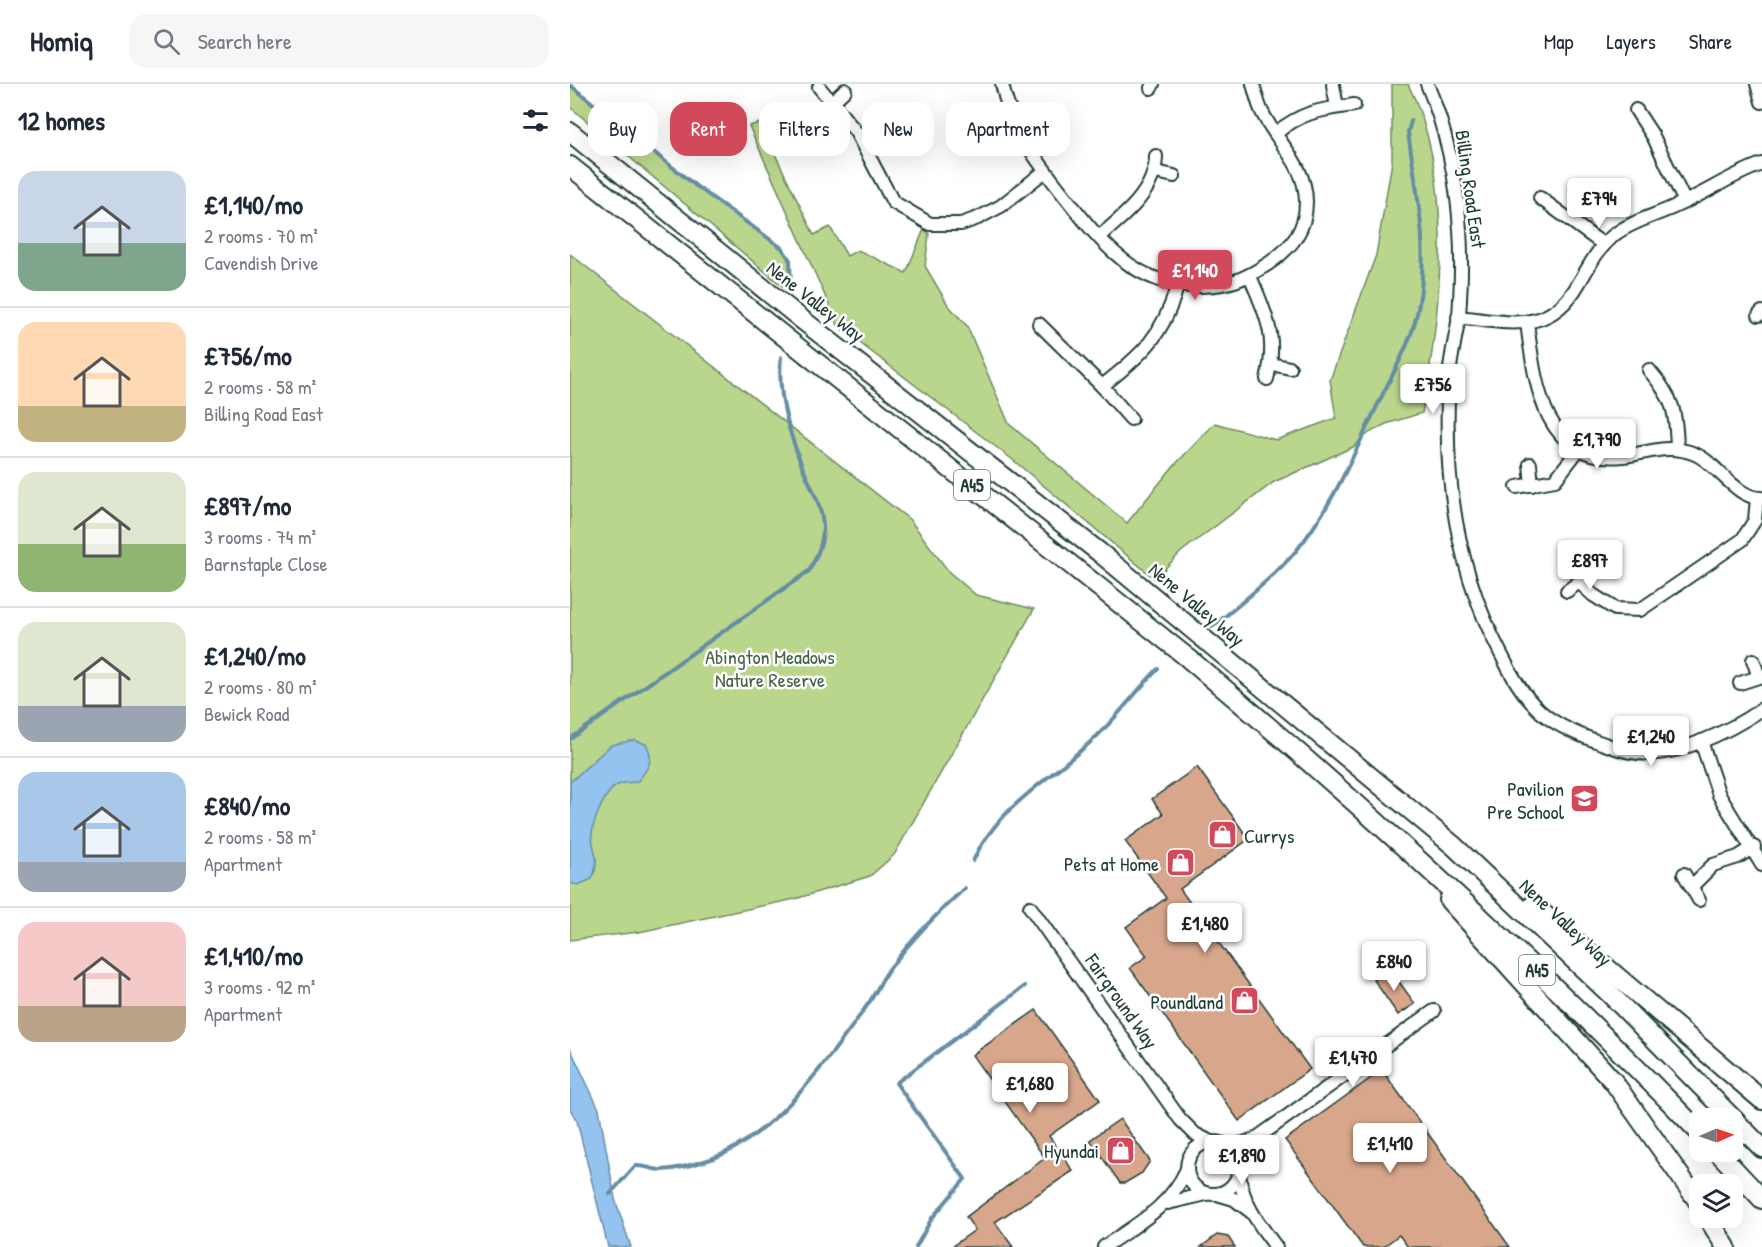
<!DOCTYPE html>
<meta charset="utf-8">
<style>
body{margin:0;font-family:"Patrick Hand",sans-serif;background:#f6f6f7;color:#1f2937;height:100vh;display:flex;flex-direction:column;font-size:22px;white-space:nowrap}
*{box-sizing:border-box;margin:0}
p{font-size:20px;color:#747a83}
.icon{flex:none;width:33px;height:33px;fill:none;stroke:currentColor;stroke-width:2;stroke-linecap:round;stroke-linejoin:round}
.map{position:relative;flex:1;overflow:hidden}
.side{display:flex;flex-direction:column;background:#fff;width:570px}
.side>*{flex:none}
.guide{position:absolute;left:18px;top:18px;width:570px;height:54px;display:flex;gap:12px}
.needle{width:39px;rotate:88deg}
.tools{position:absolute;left:1119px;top:1024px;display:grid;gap:12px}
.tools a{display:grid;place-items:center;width:54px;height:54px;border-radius:12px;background:#fff;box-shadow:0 6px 24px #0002;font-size:30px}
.price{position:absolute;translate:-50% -51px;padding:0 14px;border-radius:6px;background:#fff;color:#222;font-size:20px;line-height:39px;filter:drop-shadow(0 2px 3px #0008)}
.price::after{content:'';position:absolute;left:50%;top:36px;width:18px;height:14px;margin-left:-9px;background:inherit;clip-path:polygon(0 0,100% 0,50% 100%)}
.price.on{background:#d1495b;color:#fff}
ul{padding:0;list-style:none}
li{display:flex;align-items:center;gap:18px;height:150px;padding:0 18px}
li+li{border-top:2px solid #e0e1e3}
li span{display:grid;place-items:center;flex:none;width:168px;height:120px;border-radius:18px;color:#555}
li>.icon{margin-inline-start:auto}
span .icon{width:72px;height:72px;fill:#fffc;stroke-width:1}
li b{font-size:26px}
h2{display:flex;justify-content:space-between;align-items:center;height:72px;padding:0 18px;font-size:26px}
.pill{padding:0 21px;border-radius:18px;background:#fff;box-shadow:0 6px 24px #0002;font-size:21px;line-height:54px}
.pill.on{background:#d1495b;color:#fff}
header{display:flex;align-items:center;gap:36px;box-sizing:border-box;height:84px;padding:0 30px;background:#fff;border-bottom:2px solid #e0e1e3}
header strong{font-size:28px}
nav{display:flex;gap:33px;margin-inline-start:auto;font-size:21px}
.search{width:420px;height:54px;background:#f6f6f7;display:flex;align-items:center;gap:15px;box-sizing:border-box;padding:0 21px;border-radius:18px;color:#747a83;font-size:22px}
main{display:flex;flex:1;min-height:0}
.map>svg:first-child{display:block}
.green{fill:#bad68d;stroke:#6c8a60;stroke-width:1.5}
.water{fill:#94c3ef;stroke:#658da4;stroke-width:1.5}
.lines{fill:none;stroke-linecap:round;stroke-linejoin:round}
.stream{stroke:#658da4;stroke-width:4}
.building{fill:#d8a68b;stroke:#1f3d34;stroke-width:1.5}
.minor-casing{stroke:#1f3d34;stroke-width:16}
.highway-casing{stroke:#1f3d34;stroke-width:22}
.minor{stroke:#fff;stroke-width:12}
.highway{stroke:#fff;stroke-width:18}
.labels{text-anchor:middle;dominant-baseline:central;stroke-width:5;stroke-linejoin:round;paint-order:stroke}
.shield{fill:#fff;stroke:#627771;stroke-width:1.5}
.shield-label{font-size:18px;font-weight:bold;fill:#1f3d34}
.street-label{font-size:20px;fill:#1f3d34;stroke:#fff}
.park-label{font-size:20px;fill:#46634a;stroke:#fff}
.poi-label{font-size:20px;fill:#1f3d34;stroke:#fff;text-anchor:end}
</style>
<header>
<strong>Homiq</strong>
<div class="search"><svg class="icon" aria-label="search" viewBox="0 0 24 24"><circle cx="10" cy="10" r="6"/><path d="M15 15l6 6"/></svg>Search here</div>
<nav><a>Map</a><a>Layers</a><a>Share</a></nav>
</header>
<main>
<section class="side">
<h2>12 homes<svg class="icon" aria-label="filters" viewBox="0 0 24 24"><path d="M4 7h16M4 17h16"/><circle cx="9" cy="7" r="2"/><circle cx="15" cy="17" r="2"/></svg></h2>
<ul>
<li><span style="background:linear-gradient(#c9d6e8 60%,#7fa58c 0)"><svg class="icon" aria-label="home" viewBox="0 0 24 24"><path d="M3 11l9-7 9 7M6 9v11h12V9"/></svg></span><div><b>£1,140/mo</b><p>2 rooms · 70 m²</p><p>Cavendish Drive</p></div></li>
<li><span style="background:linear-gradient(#ffd9b3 70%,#c2b280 0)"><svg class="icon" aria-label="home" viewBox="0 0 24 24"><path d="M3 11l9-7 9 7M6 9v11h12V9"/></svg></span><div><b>£756/mo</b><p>2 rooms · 58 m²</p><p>Billing Road East</p></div></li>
<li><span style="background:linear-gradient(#dfe7d0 60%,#8fb573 0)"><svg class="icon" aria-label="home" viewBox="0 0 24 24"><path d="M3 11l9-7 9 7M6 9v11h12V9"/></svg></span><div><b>£897/mo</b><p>3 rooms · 74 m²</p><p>Barnstaple Close</p></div></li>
<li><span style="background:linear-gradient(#dfe7d0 70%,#9aa5b1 0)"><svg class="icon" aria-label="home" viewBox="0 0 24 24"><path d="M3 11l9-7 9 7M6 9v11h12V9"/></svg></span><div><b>£1,240/mo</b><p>2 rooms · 80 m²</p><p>Bewick Road</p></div></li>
<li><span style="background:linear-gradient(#a9c7e8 75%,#9aa5b1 0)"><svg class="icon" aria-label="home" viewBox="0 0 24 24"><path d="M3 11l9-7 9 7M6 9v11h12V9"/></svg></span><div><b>£840/mo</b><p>2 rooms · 58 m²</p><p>Apartment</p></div></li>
<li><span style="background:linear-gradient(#f6c9c9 70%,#b9a48a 0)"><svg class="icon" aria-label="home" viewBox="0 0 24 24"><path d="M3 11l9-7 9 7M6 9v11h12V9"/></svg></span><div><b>£1,410/mo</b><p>3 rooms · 92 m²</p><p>Apartment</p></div></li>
</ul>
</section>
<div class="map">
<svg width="1192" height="1163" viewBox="0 0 1192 1163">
<rect width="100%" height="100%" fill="#fff"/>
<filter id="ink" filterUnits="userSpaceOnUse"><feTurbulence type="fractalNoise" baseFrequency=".0167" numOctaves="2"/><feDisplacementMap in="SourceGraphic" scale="12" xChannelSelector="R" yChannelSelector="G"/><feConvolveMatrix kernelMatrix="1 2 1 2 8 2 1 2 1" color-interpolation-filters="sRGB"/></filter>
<g filter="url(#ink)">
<!-- green -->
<g class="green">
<path d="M822,0H838C886,95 871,228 852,329L816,340L799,349L783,363L704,398L611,468L585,495L443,376L269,243L179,42L190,39L244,151L260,143L277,172L288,166L336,189L354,145L359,150L355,182L378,221L397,242L439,340L557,439L601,385L645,339L706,356L766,334L760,296L806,171L822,78Z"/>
<path d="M0,1L126,102L212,164C222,180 222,189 218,207L0,23Z"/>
<path d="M0,170L340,436L379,488L406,511L464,525L324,771L300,792L225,815L69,848L0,856Z"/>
</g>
<!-- water -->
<g class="water">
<path d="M64,656L76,660C85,676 78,685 67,698C61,699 54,698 48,701C35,706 21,741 22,754C25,774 30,775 22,795L8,801L0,799V698L41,661Z"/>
<path d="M0,964L29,1025L45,1115L61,1163H38L7,1037L0,1025Z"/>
</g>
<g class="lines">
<!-- stream -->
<g class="stream">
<path d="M0,1L126,102L212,164L220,176L221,207"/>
<path d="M642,543C668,522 705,492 726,467C763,422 785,367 810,316C825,285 844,254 849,219C859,161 846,105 838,48L841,37"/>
<path d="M0,655L239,487C247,472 253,460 253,443C252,420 240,402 232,382C219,348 207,310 211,273"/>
<path d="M403,777C428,720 490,690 532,647C552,627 568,605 588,585"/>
<path d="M40,1110L65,1082C75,1081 82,1086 92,1086C108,1085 126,1080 141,1075C206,1051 257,977 296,923C305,911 311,896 320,884C342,855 368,828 395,804"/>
<path d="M346,1163L362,1134L395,1095L326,999L455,902"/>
</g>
</g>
<!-- building -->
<g class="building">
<path d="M627,683L679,755L610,805L740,985L669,1037L560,884L577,872L556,843L596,814L555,757L593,730L582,715Z"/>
<path d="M820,885L845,920L828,931L804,896Z"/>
<path d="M466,926L530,1016L479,1052L503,1087L425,1138L443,1163H381L405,1146L396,1133L475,1074L402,971Z"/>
<path d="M812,986L940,1163H838L829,1151L813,1163H793L715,1056Z"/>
<path d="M550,1035L580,1077L572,1089L555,1099H550L520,1056Z"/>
<path d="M647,1151L658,1153L665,1163H631Z"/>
</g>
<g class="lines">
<defs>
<g id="minor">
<path d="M432,0C440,42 467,77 493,110C530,157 565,204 630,202C660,201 673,196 698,180C721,164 736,147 736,118C736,81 709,61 693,30C688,21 686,10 683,0"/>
<path d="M857,0C876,45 887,97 890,146C892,174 891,204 889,232C886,253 880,274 879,295C873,389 886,484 930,568C941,590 952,611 971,628C987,642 1006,650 1026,657C1038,661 1049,666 1061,668C1101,677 1160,647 1192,625"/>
<path d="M1187,0L1192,18"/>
<path d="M763,1L767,23"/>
<path d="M249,3L286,48L323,118L360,140H391L408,134L431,122L475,87"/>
<path d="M581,4L583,0"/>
<path d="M262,18L275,6"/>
<path d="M1066,26L1083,52L1115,118"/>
<path d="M706,49C733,27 750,26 784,21"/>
<path d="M586,88L604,92"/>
<path d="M970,114L1034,161"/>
<path d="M529,153C554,132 586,107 586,72"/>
<path d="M680,192C696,231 708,252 697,295"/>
<path d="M1189,231L1192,228"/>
<path d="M888,233C938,238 979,252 1009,199C1020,181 1027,165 1044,151C1060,138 1087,131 1106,122C1136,109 1161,91 1192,80"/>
<path d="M957,239C965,299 973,380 1053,372C1079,369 1099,359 1125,370C1147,379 1166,415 1192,414"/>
<path d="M469,240L532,302"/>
<path d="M701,280L720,284"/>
<path d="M1079,286C1104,315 1106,328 1107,365"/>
<path d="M561,335L532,302C572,271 593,252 607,203"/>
<path d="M960,380L962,401"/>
<path d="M947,403L985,396L1009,365"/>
<path d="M1009,498L1023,511L1045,525L1070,526L1172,456L1185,436L1187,414"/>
<path d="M997,507L1009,498L1011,488"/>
<path d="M1183,576L1189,593"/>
<path d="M1170,599L1192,592"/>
<path d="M1131,657L1149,711L1192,781"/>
<path d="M1114,790L1129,816"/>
<path d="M1123,801L1143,781L1168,773L1184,763"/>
<path d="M460,823L610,1035L625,1050L641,1058"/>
<circle cx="643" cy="1084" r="26"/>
<path d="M656,1061H668L684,1056L864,927"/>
<path d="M669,1091C673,1120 689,1140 706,1163"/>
<path d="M647,1110L664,1115L680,1127"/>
<path d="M598,1119L636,1110"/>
<path d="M534,1163C568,1139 599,1124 617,1085"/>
</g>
<g id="highway">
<path d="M0,48L230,234L529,468L884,762L1039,909L1192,1064"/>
<path d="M0,82L618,574C796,724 968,881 1130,1049"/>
<path d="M879,816L1043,997L1130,1120"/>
<path d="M963,821L1192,1016"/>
<path d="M1148,1068L1192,1115"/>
<path d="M1138,1134L1156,1163"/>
</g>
</defs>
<!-- minor casing -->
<use href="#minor" class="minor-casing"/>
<!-- highway casing -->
<use href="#highway" class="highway-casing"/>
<!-- minor -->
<use href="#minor" class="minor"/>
<!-- highway -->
<use href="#highway" class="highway"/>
</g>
</g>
<!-- icons -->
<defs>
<symbol id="school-square" viewBox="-11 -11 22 22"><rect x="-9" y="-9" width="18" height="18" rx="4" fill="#d1495b" stroke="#fff"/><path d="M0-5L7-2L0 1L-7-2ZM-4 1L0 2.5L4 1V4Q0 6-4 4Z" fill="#fff"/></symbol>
<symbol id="shop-square" viewBox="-11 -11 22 22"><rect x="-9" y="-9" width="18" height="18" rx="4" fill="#d1495b" stroke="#fff"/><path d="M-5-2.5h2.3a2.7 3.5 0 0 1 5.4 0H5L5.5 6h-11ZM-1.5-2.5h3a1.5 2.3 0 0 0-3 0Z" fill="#fff"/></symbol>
</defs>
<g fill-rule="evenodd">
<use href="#school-square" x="998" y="698" width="33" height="33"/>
<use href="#shop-square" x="636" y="734" width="33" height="33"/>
<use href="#shop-square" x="594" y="762" width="33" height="33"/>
<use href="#shop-square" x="658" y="900" width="33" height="33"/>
<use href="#shop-square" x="534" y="1050" width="33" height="33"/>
</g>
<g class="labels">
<!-- shield labels -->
<g class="shield">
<rect x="384" y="386" width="36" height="30" rx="4.5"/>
<rect x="949" y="871" width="36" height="30" rx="4.5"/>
</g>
<g class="shield-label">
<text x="402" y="401">A45</text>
<text x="967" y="886">A45</text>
</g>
<!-- street labels -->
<g class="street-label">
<text transform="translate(901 105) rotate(82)">Billing Road East</text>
<text transform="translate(246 217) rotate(38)">Nene Valley Way</text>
<text transform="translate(627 520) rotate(40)">Nene Valley Way</text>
<text transform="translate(996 838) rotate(43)">Nene Valley Way</text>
<text transform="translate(552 917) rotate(55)">Fairground Way</text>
</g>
<!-- park labels -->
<g class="park-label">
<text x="200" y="572">Abington Meadows<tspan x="200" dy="23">Nature Reserve</tspan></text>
</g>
<!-- poi labels -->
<g class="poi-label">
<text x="994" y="704">Pavilion<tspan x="994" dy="23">Pre School</tspan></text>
<text x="674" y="751" text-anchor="start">Currys</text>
<text x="589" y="779">Pets at Home</text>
<text x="653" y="917">Poundland</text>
<text x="529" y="1066">Hyundai</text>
</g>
</g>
</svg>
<div class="tools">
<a><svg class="needle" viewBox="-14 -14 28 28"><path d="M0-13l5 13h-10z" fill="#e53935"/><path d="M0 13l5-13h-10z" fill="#747a83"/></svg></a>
<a><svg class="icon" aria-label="layers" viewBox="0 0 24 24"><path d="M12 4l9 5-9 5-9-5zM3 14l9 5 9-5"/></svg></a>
</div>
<b class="price" style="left:1029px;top:145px">£794</b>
<b class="price on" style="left:625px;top:217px">£1,140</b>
<b class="price" style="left:863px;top:331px">£756</b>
<b class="price" style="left:1027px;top:386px">£1,790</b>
<b class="price" style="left:1020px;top:507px">£897</b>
<b class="price" style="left:1081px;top:683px">£1,240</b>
<b class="price" style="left:635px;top:870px">£1,480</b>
<b class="price" style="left:824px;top:908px">£840</b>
<b class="price" style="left:783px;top:1004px">£1,470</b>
<b class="price" style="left:460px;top:1030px">£1,680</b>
<b class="price" style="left:820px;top:1090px">£1,410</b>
<b class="price" style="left:672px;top:1102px">£1,890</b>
<div class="guide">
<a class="pill">Buy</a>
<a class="pill on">Rent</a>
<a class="pill">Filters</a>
<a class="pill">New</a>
<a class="pill">Apartment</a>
</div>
</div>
</main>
